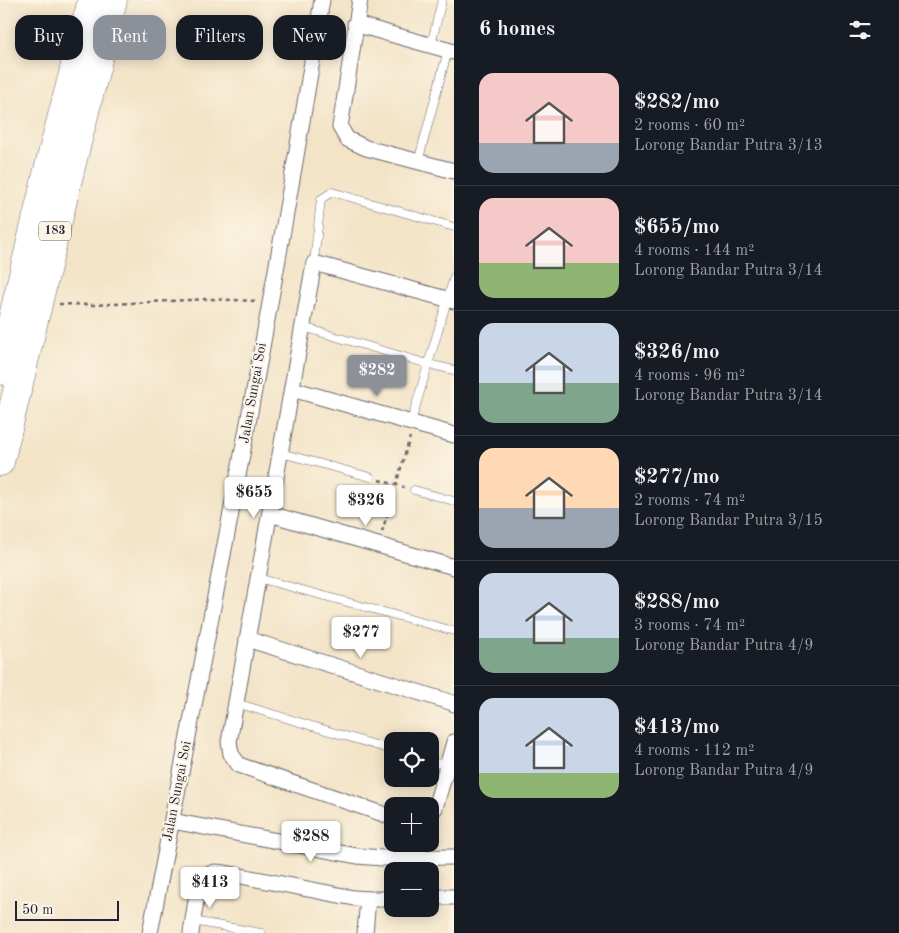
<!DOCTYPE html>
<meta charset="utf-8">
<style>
body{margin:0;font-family:"Old Standard TT",serif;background:#20242c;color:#f1f3f6;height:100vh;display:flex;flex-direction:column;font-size:19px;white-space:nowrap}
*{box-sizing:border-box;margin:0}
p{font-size:16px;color:#9ea1a6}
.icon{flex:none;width:28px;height:28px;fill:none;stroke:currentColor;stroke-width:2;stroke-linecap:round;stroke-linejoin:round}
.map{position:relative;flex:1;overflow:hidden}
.panel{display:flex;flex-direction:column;background:#171b24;width:445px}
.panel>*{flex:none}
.banner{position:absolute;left:15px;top:15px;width:364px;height:45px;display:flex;gap:10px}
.fabs{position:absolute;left:384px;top:732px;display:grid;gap:10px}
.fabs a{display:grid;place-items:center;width:55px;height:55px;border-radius:10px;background:#171b24;box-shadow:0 2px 12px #0003;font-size:25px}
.scale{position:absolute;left:15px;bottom:12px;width:104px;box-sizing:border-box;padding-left:5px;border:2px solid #22223b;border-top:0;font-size:14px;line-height:18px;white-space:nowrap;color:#22223b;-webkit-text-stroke:4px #fcf5e5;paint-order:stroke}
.price{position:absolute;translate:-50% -42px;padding:0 11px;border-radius:5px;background:#fff;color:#222;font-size:16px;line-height:32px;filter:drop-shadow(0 1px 2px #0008)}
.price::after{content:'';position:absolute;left:50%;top:30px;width:15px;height:11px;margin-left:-8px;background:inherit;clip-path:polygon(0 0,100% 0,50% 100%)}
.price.selected{background:#8c9099;color:#fff}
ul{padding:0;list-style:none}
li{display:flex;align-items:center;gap:15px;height:125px;padding:0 25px}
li+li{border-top:1px solid #363941}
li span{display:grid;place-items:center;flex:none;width:140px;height:100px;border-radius:15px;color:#555}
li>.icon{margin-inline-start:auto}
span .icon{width:60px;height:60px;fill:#fffc;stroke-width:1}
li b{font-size:21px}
h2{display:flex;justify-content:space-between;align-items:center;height:60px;padding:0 25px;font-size:21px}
.chip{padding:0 18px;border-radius:15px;background:#171b24;box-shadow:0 2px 12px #0003;font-size:18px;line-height:45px}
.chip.selected{background:#8c9099;color:#fff}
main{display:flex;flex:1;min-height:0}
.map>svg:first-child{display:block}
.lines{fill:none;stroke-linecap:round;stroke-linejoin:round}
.lane-casing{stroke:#6b666c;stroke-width:9}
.street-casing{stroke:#6b666c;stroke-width:17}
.highway-casing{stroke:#6b666c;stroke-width:29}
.path{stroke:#6b666c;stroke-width:2.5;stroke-dasharray:4 4;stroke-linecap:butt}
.lane{stroke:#fff;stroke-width:8}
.street{stroke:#fff;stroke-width:15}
.highway{stroke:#fff;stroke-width:28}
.labels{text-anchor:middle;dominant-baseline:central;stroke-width:4;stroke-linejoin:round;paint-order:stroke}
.shield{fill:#fcf5e5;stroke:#63616e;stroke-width:1}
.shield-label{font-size:12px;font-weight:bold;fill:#22223b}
.street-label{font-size:14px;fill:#22223b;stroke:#fcf5e5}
</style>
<main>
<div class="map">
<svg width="454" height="933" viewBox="0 0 454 933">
<rect width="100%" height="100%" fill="#fcf5e5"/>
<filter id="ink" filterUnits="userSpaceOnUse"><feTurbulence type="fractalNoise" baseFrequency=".02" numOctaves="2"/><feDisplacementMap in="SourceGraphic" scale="10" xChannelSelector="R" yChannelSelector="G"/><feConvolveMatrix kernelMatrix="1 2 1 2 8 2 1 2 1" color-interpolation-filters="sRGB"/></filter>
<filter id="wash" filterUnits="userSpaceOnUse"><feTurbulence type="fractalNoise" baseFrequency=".0096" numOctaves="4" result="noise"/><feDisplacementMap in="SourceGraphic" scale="20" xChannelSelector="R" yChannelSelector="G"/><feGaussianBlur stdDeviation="1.12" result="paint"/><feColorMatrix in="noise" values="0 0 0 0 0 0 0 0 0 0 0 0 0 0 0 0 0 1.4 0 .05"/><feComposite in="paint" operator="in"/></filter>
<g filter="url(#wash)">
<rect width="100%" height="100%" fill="#f3e4c8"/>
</g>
<g filter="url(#ink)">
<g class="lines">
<defs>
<g id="lane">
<path d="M431,45L442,0"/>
<path d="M418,162L448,50"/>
<path d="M314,263L321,199L332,192L454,227"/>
<path d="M303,327L428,364L454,370"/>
<path d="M411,422L454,277"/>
<path d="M281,453L370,477"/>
<path d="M414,490L454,501"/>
<path d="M258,578L454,631"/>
<path d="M236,703L392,750"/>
<path d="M430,761L447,766"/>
<path d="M193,921L261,933"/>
</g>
<g id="street">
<path d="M360,0L340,127L347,139L366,148L454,171"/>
<path d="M355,24L454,52"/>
<path d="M292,389L454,435"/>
<path d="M270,514L454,567"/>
<path d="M247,639L453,703L454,704"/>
<path d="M430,813L435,808L454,742"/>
<path d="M392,817L239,765L231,754L229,742L314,263L454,301"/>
<path d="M172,821L357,856L382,858L454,857"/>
<path d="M430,897H454"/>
<path d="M150,933C210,622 272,312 322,0"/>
<path d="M191,933L198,887L207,875L215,872L225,873L354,898L368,899H392"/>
<path d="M365,933L368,899"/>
</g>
<g id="highway">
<path d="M0,371L48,170L92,0"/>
<path d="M0,462L69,175L113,0"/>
</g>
</defs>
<!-- lane casing -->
<use href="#lane" class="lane-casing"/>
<!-- street casing -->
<use href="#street" class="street-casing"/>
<!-- highway casing -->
<use href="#highway" class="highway-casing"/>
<!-- path -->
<g class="path">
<path d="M59,304L94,305L208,299L256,301"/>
<path d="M379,480L404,487"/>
<path d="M382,532L410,437"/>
</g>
<!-- lane -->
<use href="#lane" class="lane"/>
<!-- street -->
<use href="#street" class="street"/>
<!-- highway -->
<use href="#highway" class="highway"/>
</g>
</g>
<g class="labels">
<!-- shield labels -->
<rect class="shield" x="39" y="221.5" width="32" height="19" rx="4"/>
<g class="shield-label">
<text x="55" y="231">183</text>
</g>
<!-- street labels -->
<g class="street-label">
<text transform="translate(253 393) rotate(-80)">Jalan Sungai Soi</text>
<text transform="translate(177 791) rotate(-79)">Jalan Sungai Soi</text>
</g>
</g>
</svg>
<div class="fabs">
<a><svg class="icon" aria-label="locate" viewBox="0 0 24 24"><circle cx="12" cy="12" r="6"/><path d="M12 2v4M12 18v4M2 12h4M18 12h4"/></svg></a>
<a>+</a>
<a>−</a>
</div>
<div class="scale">50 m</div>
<b class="price selected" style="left:377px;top:397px">$282</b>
<b class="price" style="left:254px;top:519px">$655</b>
<b class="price" style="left:366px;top:527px">$326</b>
<b class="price" style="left:361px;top:659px">$277</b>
<b class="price" style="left:311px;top:863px">$288</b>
<b class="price" style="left:210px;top:909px">$413</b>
<div class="banner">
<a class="chip">Buy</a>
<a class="chip selected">Rent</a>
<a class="chip">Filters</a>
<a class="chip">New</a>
</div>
</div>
<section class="panel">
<h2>6 homes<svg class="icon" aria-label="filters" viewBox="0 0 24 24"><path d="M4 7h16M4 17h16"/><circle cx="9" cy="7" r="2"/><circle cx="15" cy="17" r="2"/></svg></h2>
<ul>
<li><span style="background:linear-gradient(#f6c9c9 70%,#9aa5b1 0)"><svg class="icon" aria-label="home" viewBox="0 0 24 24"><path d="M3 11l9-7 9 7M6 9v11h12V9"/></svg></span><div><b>$282/mo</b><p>2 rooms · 60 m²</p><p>Lorong Bandar Putra 3/13</p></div></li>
<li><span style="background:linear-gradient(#f6c9c9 65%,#8fb573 0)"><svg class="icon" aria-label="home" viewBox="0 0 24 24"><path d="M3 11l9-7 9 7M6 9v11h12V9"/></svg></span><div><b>$655/mo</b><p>4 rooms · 144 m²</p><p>Lorong Bandar Putra 3/14</p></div></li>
<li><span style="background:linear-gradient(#c9d6e8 60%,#7fa58c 0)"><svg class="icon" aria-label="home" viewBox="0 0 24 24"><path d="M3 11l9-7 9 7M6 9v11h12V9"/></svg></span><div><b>$326/mo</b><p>4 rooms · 96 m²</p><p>Lorong Bandar Putra 3/14</p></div></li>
<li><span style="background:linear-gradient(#ffd9b3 60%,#9aa5b1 0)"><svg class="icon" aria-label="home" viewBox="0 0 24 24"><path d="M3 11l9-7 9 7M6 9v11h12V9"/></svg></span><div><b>$277/mo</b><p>2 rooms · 74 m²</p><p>Lorong Bandar Putra 3/15</p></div></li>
<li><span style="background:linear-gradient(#c9d6e8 65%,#7fa58c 0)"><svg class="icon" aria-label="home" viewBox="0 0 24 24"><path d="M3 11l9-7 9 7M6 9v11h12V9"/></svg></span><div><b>$288/mo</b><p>3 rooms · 74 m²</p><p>Lorong Bandar Putra 4/9</p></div></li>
<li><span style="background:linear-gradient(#c9d6e8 75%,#8fb573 0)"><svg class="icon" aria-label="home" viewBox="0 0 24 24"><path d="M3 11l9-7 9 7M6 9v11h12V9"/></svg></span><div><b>$413/mo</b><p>4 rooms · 112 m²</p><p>Lorong Bandar Putra 4/9</p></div></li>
</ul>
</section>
</main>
